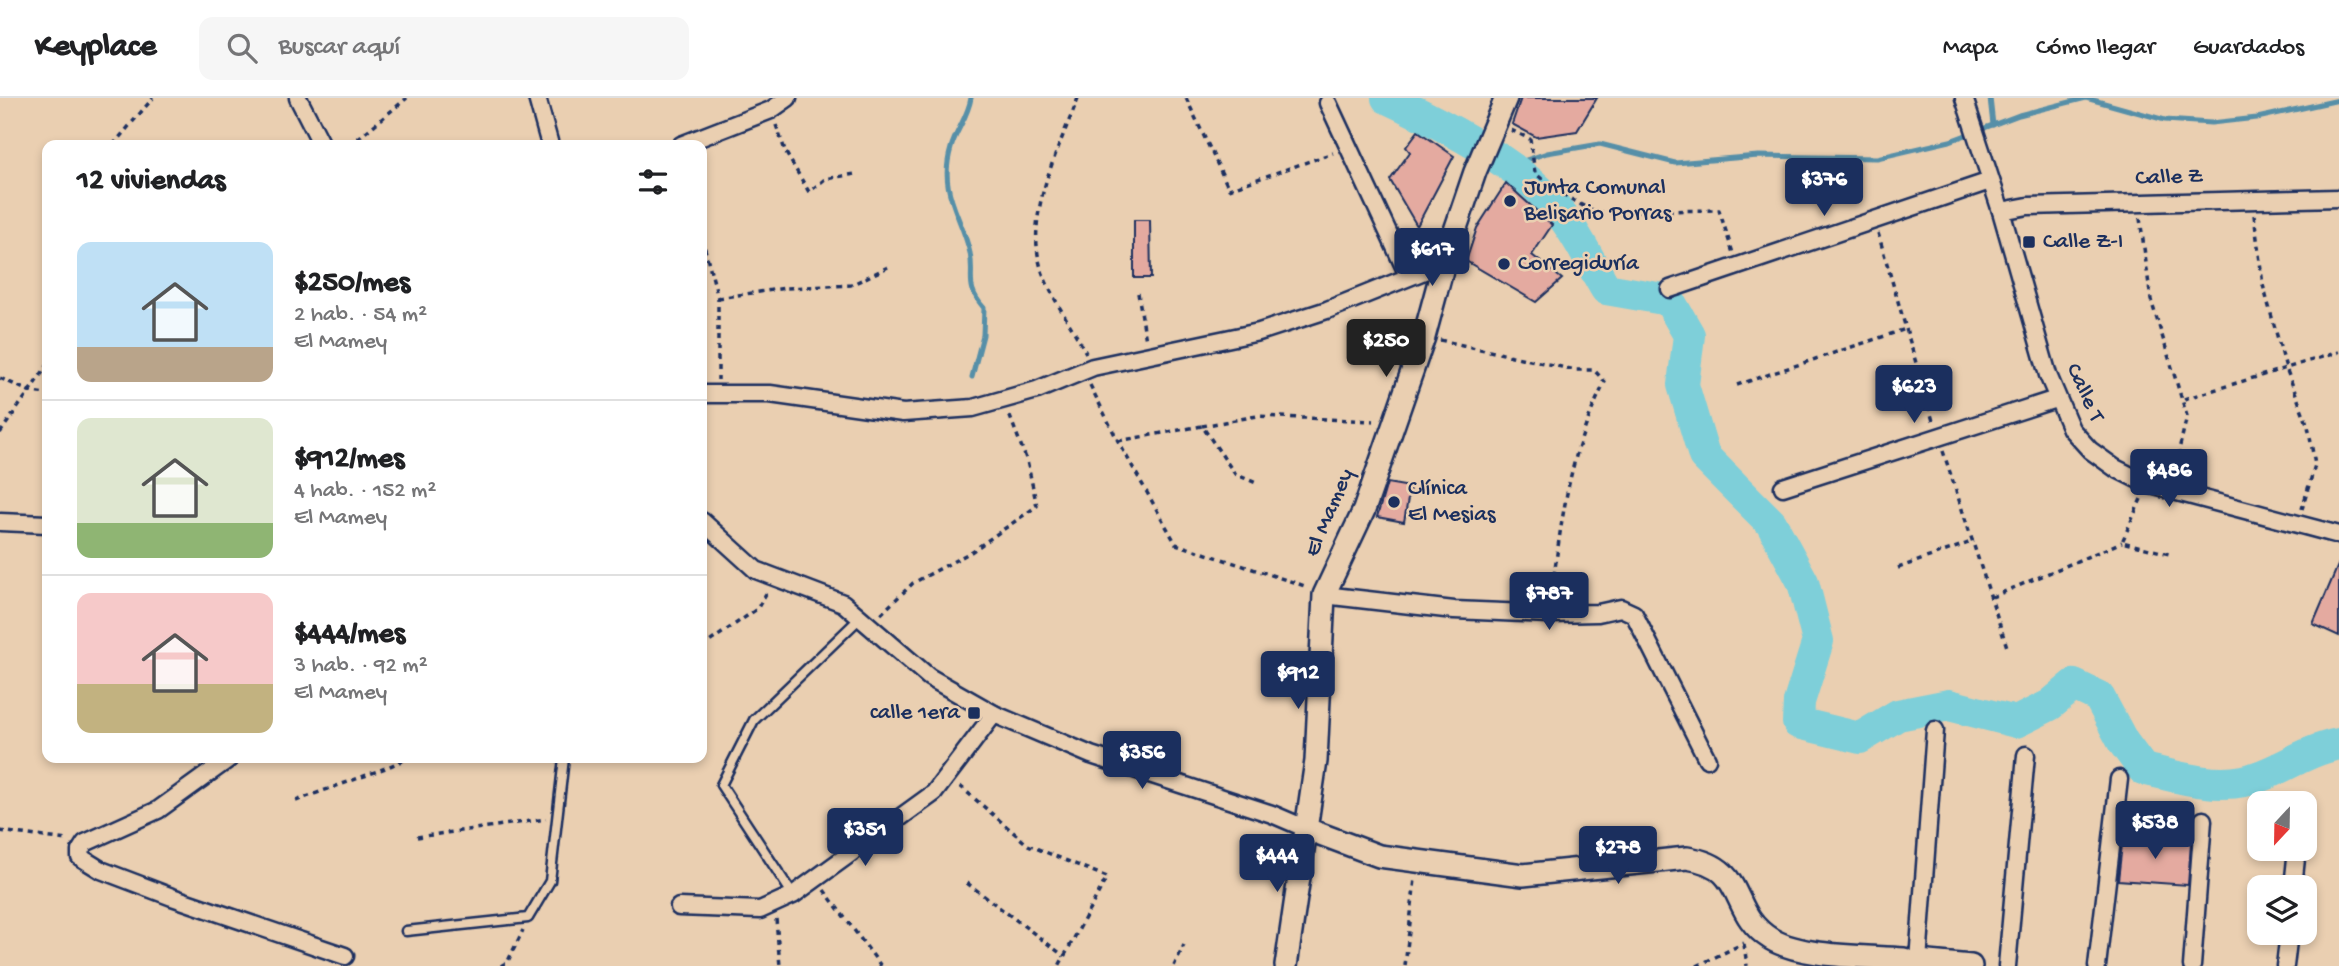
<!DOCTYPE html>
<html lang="es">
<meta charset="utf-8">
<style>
body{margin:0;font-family:"Gochi Hand",sans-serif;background:#f6f6f6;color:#202124;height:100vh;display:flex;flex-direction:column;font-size:26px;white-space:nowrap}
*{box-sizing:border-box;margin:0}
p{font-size:23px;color:#757577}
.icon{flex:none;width:38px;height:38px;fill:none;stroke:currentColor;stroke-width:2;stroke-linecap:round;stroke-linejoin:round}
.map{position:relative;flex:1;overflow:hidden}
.panel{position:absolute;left:42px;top:42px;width:665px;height:623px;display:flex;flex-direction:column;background:#fff;border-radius:14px;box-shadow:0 4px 10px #0003}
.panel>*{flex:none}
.needle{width:46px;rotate:202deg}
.buttons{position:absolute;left:2247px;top:693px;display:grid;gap:14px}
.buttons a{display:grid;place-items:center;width:70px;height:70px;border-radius:14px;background:#fff;box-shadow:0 4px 10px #0003;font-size:35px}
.price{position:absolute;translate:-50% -60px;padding:0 16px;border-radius:7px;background:#1b2f5e;color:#fff;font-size:23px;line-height:46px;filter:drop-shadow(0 2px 4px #0008)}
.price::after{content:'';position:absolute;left:50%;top:42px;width:21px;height:16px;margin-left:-10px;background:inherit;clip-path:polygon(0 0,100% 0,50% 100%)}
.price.current{background:#222;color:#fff}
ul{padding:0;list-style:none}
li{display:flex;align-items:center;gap:21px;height:175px;padding:0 35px}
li+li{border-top:2px solid #e0e0e0}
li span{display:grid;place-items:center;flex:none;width:196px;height:140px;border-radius:14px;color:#555}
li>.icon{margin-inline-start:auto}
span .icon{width:84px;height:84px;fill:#fffc;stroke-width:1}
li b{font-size:30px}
h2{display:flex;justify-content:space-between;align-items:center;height:84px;padding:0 35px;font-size:30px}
header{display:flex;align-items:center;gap:42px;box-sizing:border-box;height:98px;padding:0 35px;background:#fff;border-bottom:2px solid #e0e0e0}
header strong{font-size:33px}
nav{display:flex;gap:38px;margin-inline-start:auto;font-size:24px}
.search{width:490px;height:63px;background:#f6f6f6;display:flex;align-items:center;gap:18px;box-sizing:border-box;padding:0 24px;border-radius:14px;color:#757577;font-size:26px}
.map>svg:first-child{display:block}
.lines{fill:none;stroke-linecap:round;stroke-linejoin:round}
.stream{stroke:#568fa8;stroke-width:5}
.river{stroke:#7ecfd9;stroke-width:32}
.building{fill:#e4aaa0;stroke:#1b2f5e;stroke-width:2}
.lane-casing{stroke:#1b2f5e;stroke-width:13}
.street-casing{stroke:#1b2f5e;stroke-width:21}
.secondary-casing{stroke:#1b2f5e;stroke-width:26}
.path{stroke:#1b2f5e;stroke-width:3.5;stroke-dasharray:5 5;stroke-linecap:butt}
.lane{stroke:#eacfb1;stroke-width:8}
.street{stroke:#eacfb1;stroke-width:16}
.secondary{stroke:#eacfb1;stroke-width:21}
.poi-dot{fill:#1b2f5e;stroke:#eacfb1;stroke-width:2.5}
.labels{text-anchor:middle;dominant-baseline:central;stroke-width:5;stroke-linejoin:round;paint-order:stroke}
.street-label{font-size:23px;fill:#1b2f5e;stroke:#eacfb1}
.poi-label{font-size:23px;fill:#1b2f5e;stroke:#eacfb1;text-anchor:start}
</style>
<header>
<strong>Keyplace</strong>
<div class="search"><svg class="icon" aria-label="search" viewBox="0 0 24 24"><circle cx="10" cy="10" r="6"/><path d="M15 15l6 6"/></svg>Buscar aquí</div>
<nav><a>Mapa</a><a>Cómo llegar</a><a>Guardados</a></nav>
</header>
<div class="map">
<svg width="2339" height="868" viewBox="0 0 2339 868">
<rect width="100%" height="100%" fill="#eacfb1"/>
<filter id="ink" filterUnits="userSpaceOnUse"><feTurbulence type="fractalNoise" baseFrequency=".0143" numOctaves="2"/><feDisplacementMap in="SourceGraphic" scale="14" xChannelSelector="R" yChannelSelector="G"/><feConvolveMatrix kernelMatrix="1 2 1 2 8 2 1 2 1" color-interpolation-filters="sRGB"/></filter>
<g filter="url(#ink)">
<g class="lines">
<!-- stream -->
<g class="stream">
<path d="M971,0C968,19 956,32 951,50C938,94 961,116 970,155C975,180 964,187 984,210L983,237L972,279"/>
<path d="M1990,0L1993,27"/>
<path d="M1508,68L1547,55L1600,46L1675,65L1758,58L1877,60L1950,43L2019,17L2086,0L2165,22L2211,25L2257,20L2339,2"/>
</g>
<!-- river -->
<path class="river" d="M1387,0C1436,23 1515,63 1551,104C1573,128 1589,162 1606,191L1669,202L1689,237L1683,287L1704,358L1771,425L1803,484L1818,543L1799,604L1798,625L1860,640L1898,617L1949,607L2016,624L2050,607L2074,587L2099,599L2123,644L2143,671C2175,678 2211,690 2244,683C2274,677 2303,653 2339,646"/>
</g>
<!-- building -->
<g class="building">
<path d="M1521,0H1597L1577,33L1536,39L1512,26Z"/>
<path d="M1418,33L1454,58L1417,128L1390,82L1410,54L1406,49Z"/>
<path d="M1506,85L1552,127L1532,157L1562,181L1536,204L1466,163L1477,130Z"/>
<path d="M1134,122H1150L1151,180H1134Z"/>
<path d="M1387,385L1410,389L1404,424L1377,419Z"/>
<path d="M2339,465V538L2313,526Z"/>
<path d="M2123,738L2191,744L2188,787L2118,782Z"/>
</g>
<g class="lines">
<defs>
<g id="lane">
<path d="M793,797L721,687L754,622L861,519"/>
<path d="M406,833L528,820L550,783L564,660"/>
</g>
<g id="street">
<path d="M298,0L322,47"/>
<path d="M537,0L550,47"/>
<path d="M1964,0L2001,113L2048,277L2071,331L2090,352L2115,370L2147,386L2339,437"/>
<path d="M1328,5L1408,177"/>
<path d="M681,47L771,12L788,0"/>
<path d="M2001,113L2028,108L2339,100"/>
<path d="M1670,191L1990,83"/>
<path d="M702,296H770L903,315L973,310L1037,292L1093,269L1259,234L1327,212L1444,165"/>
<path d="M1783,389L2056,301"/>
<path d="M702,423L756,472L843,505L929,579L994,616L1091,657L1272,716L1307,731"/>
<path d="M0,424L47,426"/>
<path d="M1324,497L1454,512L1549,516L1598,515L1621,510L1634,516L1707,661"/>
<path d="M230,660L158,712L85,745L80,753V759L101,772L172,799L345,858"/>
<path d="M2293,789L2297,751"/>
<path d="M679,809L760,812L793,797L934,695L994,616"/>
<path d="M1908,862L1918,863L1935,632"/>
<path d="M2007,868L2026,657"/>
<path d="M2097,868L2119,681"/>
<path d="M2192,868L2203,722"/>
<path d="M2285,868L2289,835"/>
</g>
<g id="secondary">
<path d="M1307,731L1379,758L1523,777L1687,760C1749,769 1727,814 1771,841C1803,860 1866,858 1904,861"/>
<path d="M1918,863L1971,868"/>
<path d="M1286,868L1316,663L1324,497L1364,412L1424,239L1444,165L1475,74L1506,0"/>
</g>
</defs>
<!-- lane casing -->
<use href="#lane" class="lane-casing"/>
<!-- street casing -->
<use href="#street" class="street-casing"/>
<!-- secondary casing -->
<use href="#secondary" class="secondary-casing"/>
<!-- path -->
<g class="path">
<path d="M1078,0C1059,51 1023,117 1042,173C1052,201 1072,228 1086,255"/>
<path d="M1186,0L1229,91L1333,55"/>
<path d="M776,27L786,55L809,94L825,81L855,76"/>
<path d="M1511,32L1530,41L1535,75L1555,92L1594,114L1719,112L1733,155"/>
<path d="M113,47L153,0"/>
<path d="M350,47L407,0"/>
<path d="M2254,117L2263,187L2286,270L2308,328L2315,367L2302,411"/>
<path d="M2140,120L2151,202L2187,318L2173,377"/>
<path d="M1878,135L1933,323"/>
<path d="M702,140L718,200V282"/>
<path d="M1138,195L1146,243"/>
<path d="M718,200L786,190L851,187L888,169"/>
<path d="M1440,242L1575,272H1594L1605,284C1568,357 1562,420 1551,500"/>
<path d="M0,280L31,294L47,296"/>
<path d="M1090,287L1118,343L1176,446L1305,488"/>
<path d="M1737,287L1906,231"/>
<path d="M2184,301L2339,254"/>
<path d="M1202,328L1257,318L1374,323"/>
<path d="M0,335L47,268"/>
<path d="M1118,343L1202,328L1235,376L1256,385"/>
<path d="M1943,353L2008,552"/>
<path d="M2141,401L2122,444L2173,457"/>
<path d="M1898,470L1974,443"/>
<path d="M1992,499L2122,444"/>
<path d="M881,516L913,485L971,454L1037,408L1027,363L1009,316"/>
<path d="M702,549L757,511L767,494"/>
<path d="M960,688L1028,747L1107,779L1059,868"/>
<path d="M296,703C334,688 372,677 408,660"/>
<path d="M0,733L67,742"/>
<path d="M417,739L546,721"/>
<path d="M967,785L1064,858"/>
<path d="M824,792L881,868"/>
<path d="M776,821L780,868"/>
<path d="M1744,846L1747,868"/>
<path d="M501,868L508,863L523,832"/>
<path d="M1174,868L1184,847"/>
<path d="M1405,868L1415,781"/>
<path d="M1697,868L1744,845"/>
</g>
<!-- lane -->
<use href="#lane" class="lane"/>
<!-- street -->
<use href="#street" class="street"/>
<!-- secondary -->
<use href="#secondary" class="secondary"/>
</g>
</g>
<!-- markers -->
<g class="poi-dot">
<circle cx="1510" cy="103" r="7"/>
<rect x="2022" y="137" width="14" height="14" rx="3.5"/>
<circle cx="1504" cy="166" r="7"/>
<circle cx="1394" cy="404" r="7"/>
<rect x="967" y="608" width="14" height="14" rx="3.5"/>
</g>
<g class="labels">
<!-- street labels -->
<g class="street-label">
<text transform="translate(2169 80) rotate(-2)">Calle Z</text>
<text transform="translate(2084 295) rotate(65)">Calle T</text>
<text transform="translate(1330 415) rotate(-67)">El Mamey</text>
</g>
<!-- poi labels -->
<g class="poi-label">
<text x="1524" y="90">Junta Comunal<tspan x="1524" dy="26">Belisario Porras</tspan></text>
<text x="2043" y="144">Calle Z-I</text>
<text x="1518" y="166">Corregiduría</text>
<text x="1408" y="391">Clínica<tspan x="1408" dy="26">El Mesias</tspan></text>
<text x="960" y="615" text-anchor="end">calle 1era</text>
</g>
</g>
</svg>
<div class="buttons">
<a><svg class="needle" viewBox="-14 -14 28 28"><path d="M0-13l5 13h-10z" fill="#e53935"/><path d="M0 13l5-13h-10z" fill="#757577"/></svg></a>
<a><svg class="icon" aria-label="layers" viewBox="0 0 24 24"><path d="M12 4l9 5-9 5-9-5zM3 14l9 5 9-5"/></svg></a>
</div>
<b class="price" style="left:1824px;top:120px">$376</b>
<b class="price" style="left:1432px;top:190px">$617</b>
<b class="price current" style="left:1386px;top:281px">$250</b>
<b class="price" style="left:1914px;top:327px">$623</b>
<b class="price" style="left:2169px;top:411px">$486</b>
<b class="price" style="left:1549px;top:534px">$787</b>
<b class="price" style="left:1298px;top:613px">$912</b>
<b class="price" style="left:1142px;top:693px">$356</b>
<b class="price" style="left:2155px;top:763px">$538</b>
<b class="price" style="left:865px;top:770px">$351</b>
<b class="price" style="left:1618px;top:788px">$278</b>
<b class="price" style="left:1277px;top:796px">$444</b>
<section class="panel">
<h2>12 viviendas<svg class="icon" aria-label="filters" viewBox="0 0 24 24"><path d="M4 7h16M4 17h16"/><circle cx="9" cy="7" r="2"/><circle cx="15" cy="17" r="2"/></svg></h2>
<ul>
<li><span style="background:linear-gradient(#bfe0f5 75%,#b9a48a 0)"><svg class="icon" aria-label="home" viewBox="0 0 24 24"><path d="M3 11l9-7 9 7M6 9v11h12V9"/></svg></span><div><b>$250/mes</b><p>2 hab. · 54 m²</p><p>El Mamey</p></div></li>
<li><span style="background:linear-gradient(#dfe7d0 75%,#8fb573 0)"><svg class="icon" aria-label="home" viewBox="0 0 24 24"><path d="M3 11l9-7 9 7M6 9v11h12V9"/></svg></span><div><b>$912/mes</b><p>4 hab. · 152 m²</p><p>El Mamey</p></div></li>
<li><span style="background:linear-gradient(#f6c9c9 65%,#c2b280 0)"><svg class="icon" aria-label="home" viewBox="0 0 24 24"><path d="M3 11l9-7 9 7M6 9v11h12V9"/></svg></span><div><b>$444/mes</b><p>3 hab. · 92 m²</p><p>El Mamey</p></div></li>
</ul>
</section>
</div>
